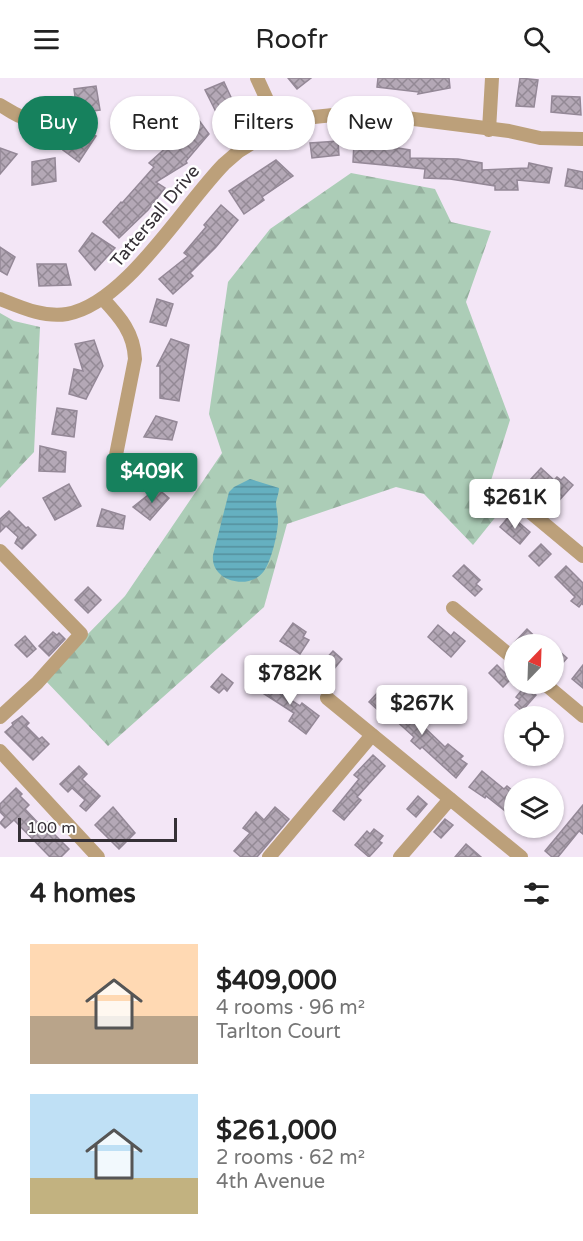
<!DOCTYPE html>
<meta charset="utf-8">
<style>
body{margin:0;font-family:"Varela Round",sans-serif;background:#f6f6f6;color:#222;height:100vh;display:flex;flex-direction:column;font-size:22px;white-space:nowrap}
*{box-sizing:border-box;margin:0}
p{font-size:20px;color:#767676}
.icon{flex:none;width:33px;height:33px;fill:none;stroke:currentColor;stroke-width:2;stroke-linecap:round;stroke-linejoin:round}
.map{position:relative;height:779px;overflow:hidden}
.panel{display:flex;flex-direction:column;background:#fff;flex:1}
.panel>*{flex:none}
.hud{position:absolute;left:18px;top:18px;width:548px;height:54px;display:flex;gap:12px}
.needle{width:39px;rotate:23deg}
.fabs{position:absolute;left:504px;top:556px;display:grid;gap:12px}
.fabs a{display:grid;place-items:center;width:60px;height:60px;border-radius:50%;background:#fff;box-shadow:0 2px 4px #0004;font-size:30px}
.scale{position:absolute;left:18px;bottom:15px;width:159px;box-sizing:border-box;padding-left:6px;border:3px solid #353036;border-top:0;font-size:16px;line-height:21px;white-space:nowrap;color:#353036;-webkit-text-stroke:4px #fff;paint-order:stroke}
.price{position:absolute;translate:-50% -51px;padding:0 14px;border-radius:6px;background:#fff;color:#222;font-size:20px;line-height:39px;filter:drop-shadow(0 2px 3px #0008)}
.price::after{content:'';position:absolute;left:50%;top:36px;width:18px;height:14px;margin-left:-9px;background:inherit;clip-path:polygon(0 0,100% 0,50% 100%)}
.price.active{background:#16815d;color:#fff}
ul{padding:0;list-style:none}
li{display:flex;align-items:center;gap:18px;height:150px;padding:0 30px}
li span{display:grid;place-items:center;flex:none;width:168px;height:120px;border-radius:0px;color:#555}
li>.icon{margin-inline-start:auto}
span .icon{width:72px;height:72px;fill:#fffc;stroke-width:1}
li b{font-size:26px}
h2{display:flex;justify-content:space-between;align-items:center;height:72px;padding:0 30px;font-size:26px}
.tag{padding:0 21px;border-radius:27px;background:#fff;box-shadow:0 2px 4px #0004;font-size:21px;line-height:54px}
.tag.active{background:#16815d;color:#fff}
header{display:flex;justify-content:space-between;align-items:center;height:78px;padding:0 30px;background:#fff;font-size:27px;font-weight:600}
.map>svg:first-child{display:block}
.forest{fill:url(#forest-firs)}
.water{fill:url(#water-rules)}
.building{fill:url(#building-cross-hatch);stroke:#948897;stroke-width:1.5}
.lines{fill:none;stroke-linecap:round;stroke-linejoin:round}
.minor{stroke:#bca07a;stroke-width:14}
.labels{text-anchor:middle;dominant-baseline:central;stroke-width:5;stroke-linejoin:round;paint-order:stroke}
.street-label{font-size:18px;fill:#353036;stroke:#fff}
</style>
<header><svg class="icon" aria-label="menu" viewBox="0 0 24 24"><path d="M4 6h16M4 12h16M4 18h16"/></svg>Roofr<svg class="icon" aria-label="search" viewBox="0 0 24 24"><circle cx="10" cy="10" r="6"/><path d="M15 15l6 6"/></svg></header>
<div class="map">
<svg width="583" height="779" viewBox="0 0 583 779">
<defs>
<pattern id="forest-firs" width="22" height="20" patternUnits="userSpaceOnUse" patternTransform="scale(1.5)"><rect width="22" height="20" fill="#accdb7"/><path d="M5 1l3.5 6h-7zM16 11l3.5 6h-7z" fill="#95b09e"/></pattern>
<pattern id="water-rules" width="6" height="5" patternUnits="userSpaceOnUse" patternTransform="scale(1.5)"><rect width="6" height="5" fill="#65b0c0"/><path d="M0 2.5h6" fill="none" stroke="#54909d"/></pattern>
<pattern id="building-cross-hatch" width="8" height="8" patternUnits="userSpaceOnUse" patternTransform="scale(1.5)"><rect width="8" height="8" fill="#b4a8b6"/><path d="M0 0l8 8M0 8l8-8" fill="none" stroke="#938995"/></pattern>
</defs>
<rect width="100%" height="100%" fill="#f3e6f6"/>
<!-- forest -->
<g class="forest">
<path d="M351,95L435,111L451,144L491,153L466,224L510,342L488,412L498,436L473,467L424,416L396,409L287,446L264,529L108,668L44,601L125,518L222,375L209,336L228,204L270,151Z"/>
<path d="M0,235L14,243L40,249L34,374L0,410Z"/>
</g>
<!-- water -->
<path class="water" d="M250,401L279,410C279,415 277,419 276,424C276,430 278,437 278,443C278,455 271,484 264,493C250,513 210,504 213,477L229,414L234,409Z"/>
<!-- building -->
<g class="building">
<path d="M288,0H311L297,11Z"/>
<path d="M378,0H449L450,10L418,16L419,14L377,9Z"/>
<path d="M520,0L538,2L534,29L516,28Z"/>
<path d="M224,4L235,28L218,38L205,12Z"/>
<path d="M96,8L100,32L77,35L74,11Z"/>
<path d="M552,18L580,19L581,37L551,34Z"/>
<path d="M198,41L209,56L186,83L187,85L156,104L165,110L148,132L119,160L103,144L121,124L122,125L154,89L149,85L170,66L173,69Z"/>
<path d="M81,49L96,58L79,84L63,72Z"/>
<path d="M338,63L339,77L312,80L310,65Z"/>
<path d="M354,64H379V67L410,72V80L458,81L482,85V92L528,90L529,85L552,90L549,105L517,102L518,112H495V108L450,101L424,100L425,91L353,84Z"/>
<path d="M0,70L17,76L0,96Z"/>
<path d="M55,80L56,103L32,107V84Z"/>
<path d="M276,82L293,98L262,119L264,122L244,136L229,113Z"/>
<path d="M568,91L583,94V111L565,108Z"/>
<path d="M221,127L238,142L216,169L190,195L193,198L173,216L159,201L188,178L184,175L206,149L204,147Z"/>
<path d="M92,155L115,170L95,192L79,173Z"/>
<path d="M0,169L15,179L7,197L0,193Z"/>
<path d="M37,186H66L71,207L39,208Z"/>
<path d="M157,221L173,226L166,248L150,244Z"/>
<path d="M171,261L189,267L179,323L160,320V288H157Z"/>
<path d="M94,262L103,288L86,321L69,316L74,291L83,293L75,266Z"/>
<path d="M57,330L77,333L74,359L52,356Z"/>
<path d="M156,338L177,344L172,362L144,359Z"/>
<path d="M40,368L66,374L65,394L39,393Z"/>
<path d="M161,376L181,380L174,399L157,395Z"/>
<path d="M541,390L554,402L557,399L561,402L564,399L573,407L555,427L546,419L549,416L531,401Z"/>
<path d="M69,406L81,428L55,442L43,420Z"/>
<path d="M157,410L169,420L150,442L133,429Z"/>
<path d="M102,431L125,438L123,451L97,448Z"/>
<path d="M9,433L26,450L28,449L36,457L22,471L15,465L18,459L6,448L0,454V441Z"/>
<path d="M510,437L530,454L520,466L500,449Z"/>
<path d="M541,466L551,476L539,488L529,478Z"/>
<path d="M464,487L480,502L476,506L482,511L475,518L453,498Z"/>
<path d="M566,488L583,505V527L582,525L579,529L571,523L575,519L555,499Z"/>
<path d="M88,509L101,522L88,535L75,522Z"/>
<path d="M293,545L306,554L303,559L309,562L300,576L280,563Z"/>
<path d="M438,547L451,558L454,554L465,563L451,579L428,559Z"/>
<path d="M527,551L544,567H512Z"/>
<path d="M53,554L57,557L59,555L65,561L49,578L39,568Z"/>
<path d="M25,558L36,571L27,579L15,567Z"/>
<path d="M558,572L567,580L554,595V577Z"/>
<path d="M333,573L342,581L334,591L324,583Z"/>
<path d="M497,587L511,601L503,609L489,595Z"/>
<path d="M583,587V610L572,601Z"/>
<path d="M222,596L233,605L227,613L224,610L219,615L211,609Z"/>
<path d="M267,599L286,612L283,617L300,628L302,625L319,638L306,656L289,643L294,635L258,612Z"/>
<path d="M525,608L536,617L522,633L515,627L520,622L516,619Z"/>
<path d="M379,613L397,629L400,626L445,669L448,666L463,678L460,681L467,686L456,700L422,669L420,671L411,663L414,659L382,630L379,633L369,624Z"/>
<path d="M22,638L29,645L26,648L39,661L42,659L49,666L33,682L5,654L13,647L12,645Z"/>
<path d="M373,677L385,688L357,719L361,722L344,742L333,733L359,701L354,697Z"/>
<path d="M79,688L87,696L82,701L100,718L86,733L80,728L85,722L72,710L68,714L60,706Z"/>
<path d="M482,693L504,711L507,708L514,714V740L486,718L485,720L469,709Z"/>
<path d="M16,710L22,716L20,718L29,727L25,731L42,749L48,744L55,752L53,755L69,771L61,779H50L14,742L5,750L0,745L5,739L0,734V726Z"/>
<path d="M418,718L427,726L416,739L407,731Z"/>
<path d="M583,727V756L579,753L558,779H552L545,773Z"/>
<path d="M113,729L135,755L119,771L95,747Z"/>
<path d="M275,729L289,741L257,779H241L234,773L250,755L243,750L256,734L264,742Z"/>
<path d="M445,741L453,747L441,760L434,754Z"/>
<path d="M374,751L383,758L379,763L382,765L369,779L355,767L367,753L370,756Z"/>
<path d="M466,766L481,779H455Z"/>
</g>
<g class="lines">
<!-- minor -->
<g class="minor">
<path d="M257,0L279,48"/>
<path d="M0,27C23,40 24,46 46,28"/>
<path d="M489,52L492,0"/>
<path d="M0,221C20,229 44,240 67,236C125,226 182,129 224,86L239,73L279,48L314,39L333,37L370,36L406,40L509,53L540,60L583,61"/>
<path d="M103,221C120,239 134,255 135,281L115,382"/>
<path d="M512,419L583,478"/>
<path d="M0,473L81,556L37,605L0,639"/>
<path d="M453,530L514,581"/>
<path d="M545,606L583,638"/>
<path d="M327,620L521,779"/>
<path d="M0,673L98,779"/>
<path d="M269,779L372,657"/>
<path d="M400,779L450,721"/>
</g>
</g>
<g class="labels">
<!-- street labels -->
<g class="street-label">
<text transform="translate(155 138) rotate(-50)">Tattersall Drive</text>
</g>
</g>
</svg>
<div class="fabs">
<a><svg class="needle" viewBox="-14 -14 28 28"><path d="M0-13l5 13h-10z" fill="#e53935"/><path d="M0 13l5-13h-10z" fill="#767676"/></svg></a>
<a><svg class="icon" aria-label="locate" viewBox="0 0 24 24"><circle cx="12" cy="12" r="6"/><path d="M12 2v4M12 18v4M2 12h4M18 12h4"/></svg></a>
<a><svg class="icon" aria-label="layers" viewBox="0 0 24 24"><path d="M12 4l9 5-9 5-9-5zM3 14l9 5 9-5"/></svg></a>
</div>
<div class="scale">100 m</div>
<b class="price active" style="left:152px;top:426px">$409K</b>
<b class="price" style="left:515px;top:452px">$261K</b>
<b class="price" style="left:290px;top:628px">$782K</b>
<b class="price" style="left:422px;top:658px">$267K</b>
<div class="hud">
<a class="tag active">Buy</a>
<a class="tag">Rent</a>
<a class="tag">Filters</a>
<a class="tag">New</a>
</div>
</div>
<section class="panel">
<h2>4 homes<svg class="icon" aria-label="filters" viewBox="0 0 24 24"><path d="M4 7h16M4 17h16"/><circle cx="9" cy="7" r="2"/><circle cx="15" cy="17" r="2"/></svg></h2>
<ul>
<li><span style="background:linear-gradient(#ffd9b3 60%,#b9a48a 0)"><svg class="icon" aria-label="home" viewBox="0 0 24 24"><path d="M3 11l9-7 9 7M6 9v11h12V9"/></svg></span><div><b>$409,000</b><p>4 rooms · 96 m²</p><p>Tarlton Court</p></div></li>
<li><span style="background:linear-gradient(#bfe0f5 70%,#c2b280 0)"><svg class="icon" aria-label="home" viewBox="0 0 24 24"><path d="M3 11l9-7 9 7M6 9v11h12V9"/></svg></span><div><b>$261,000</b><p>2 rooms · 62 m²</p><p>4th Avenue</p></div></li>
</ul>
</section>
